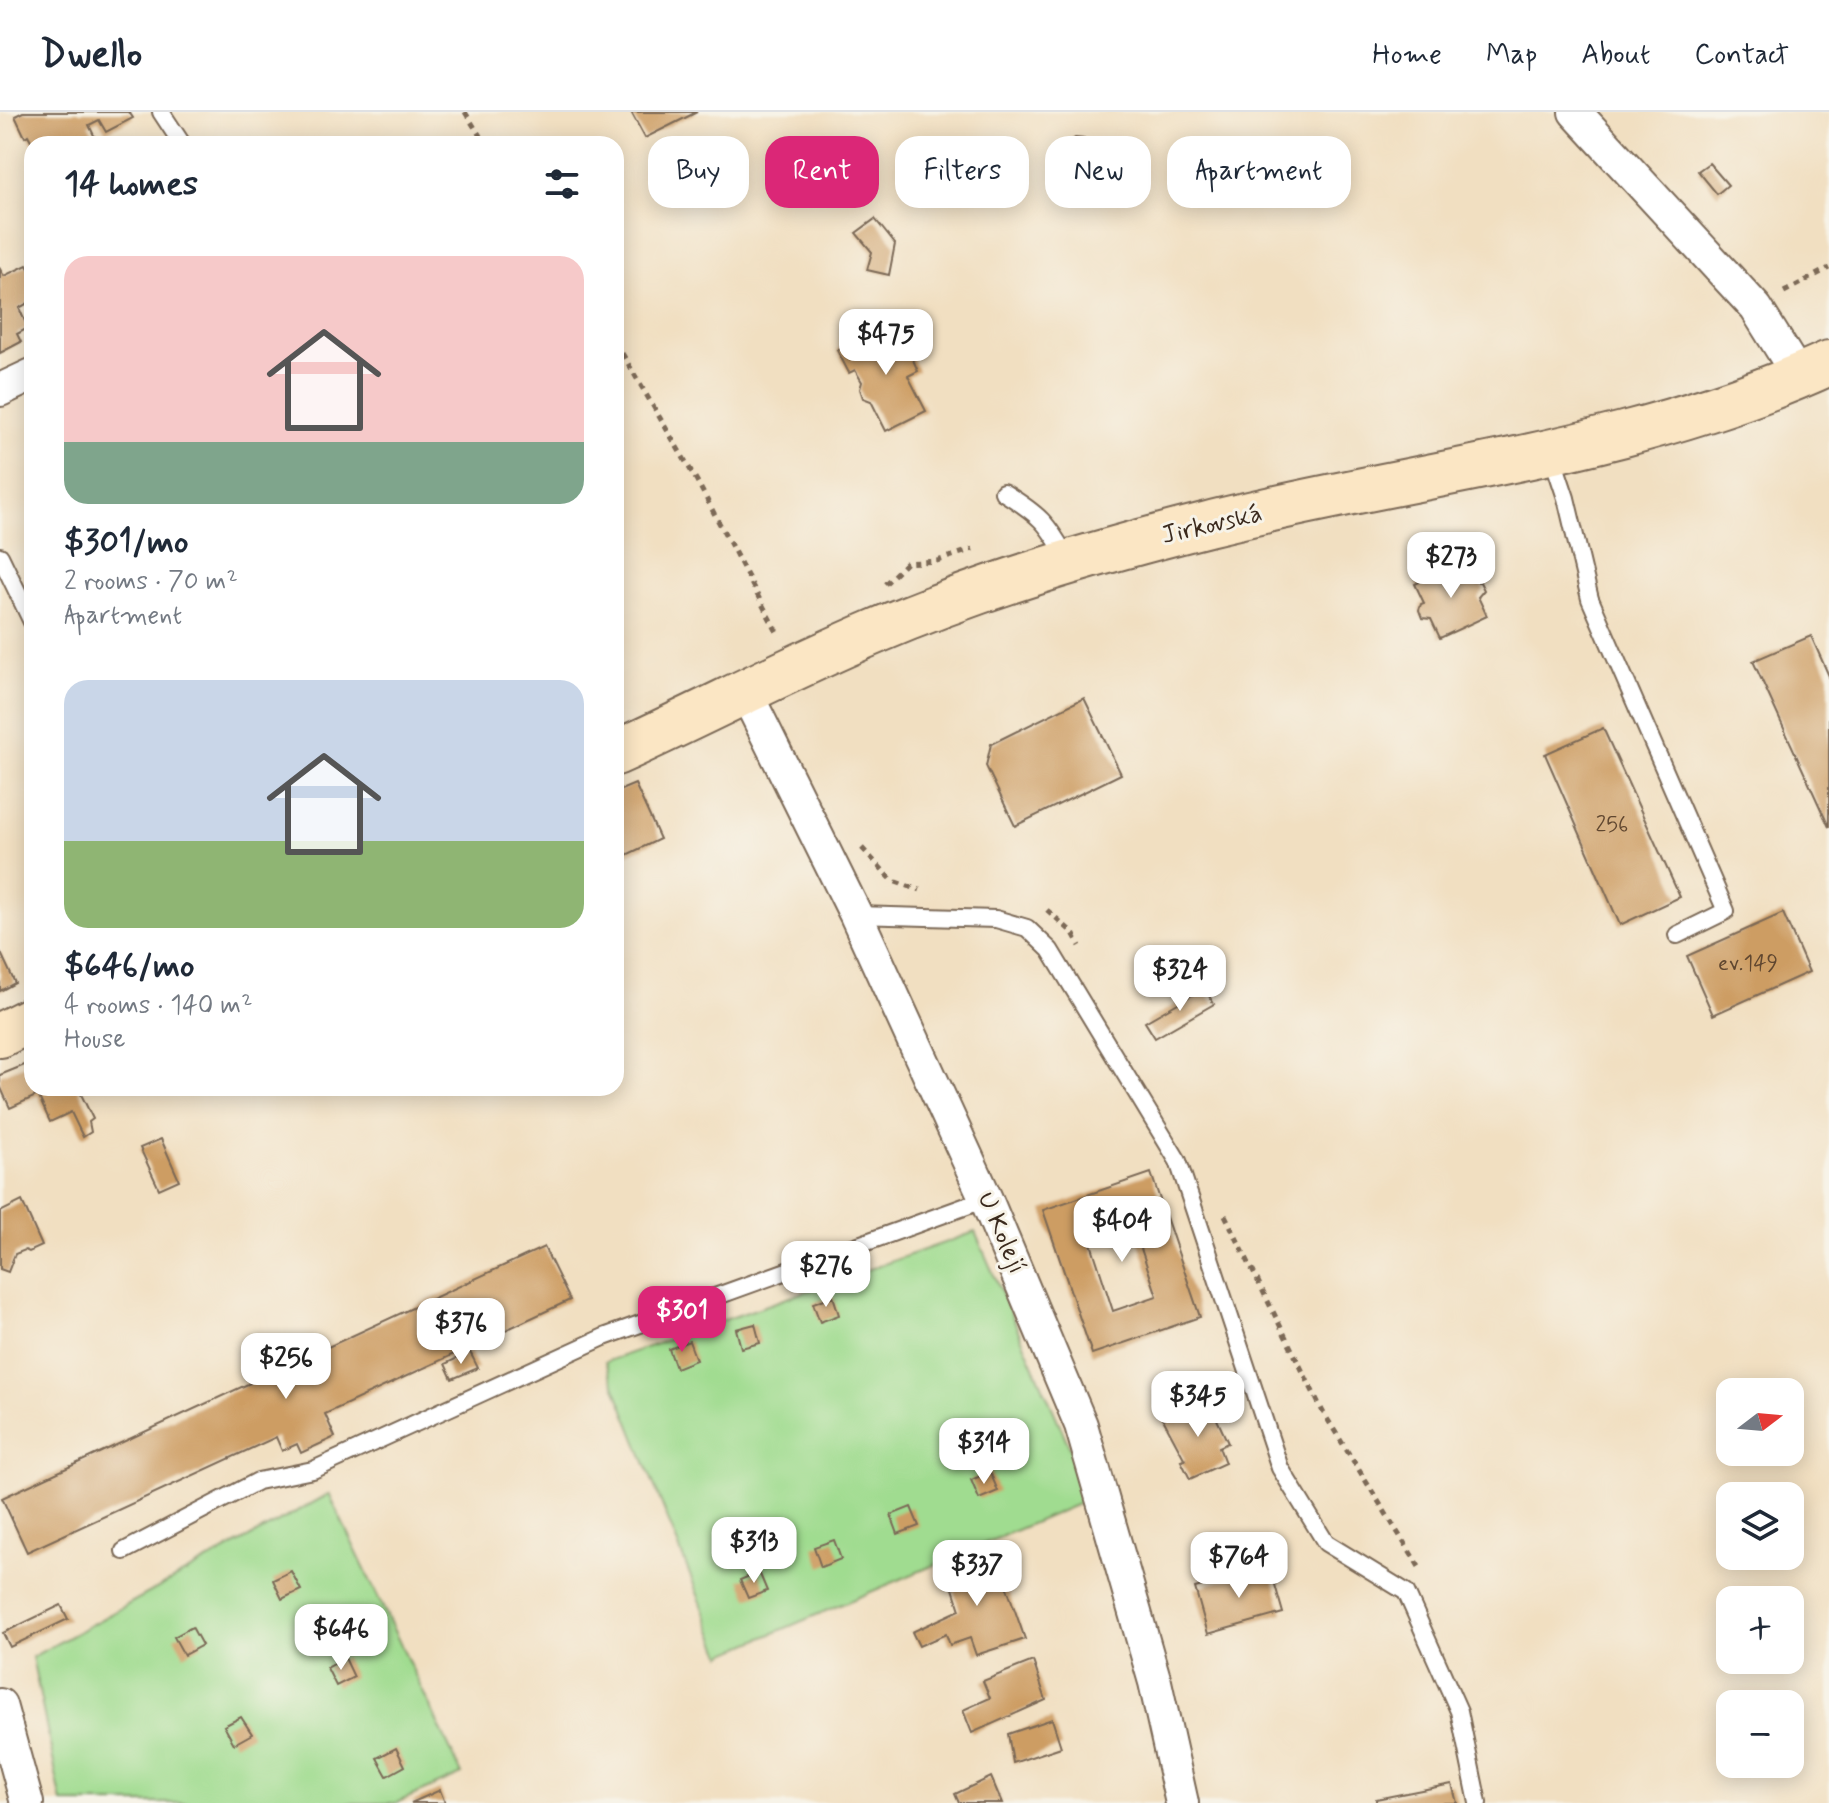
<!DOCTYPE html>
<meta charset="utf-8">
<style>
body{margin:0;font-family:Mynerve,sans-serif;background:#f2f2f3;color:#1f2937;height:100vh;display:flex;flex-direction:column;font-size:30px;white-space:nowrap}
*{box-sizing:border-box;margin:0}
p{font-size:26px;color:#747a83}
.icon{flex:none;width:44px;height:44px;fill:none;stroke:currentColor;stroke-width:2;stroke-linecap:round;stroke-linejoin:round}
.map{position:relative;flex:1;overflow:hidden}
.side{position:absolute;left:24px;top:24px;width:600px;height:960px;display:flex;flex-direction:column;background:#fff;border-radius:24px;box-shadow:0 4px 20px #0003}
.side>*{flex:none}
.top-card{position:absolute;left:648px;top:24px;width:760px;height:72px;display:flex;gap:16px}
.needle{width:52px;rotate:74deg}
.controls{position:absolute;left:1716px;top:1266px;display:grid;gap:16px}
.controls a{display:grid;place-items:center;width:88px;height:88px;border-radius:16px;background:#fff;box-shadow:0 4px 20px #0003;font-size:40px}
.price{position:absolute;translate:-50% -68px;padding:0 18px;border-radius:16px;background:#fff;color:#222;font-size:26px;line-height:52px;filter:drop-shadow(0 2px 4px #0008)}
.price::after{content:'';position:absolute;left:50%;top:48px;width:24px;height:18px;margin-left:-12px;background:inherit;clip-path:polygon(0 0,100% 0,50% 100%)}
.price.current{background:#db2777;color:#fff}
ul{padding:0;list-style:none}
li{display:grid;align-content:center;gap:16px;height:424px;padding:0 40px}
li span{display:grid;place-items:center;height:248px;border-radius:24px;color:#555}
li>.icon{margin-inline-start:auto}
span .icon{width:144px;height:144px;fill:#fffc;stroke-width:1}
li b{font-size:34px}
h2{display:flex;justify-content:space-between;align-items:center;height:96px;padding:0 40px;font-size:34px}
.chip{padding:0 28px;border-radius:24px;background:#fff;box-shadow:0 4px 20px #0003;font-size:28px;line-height:72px}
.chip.current{background:#db2777;color:#fff}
header{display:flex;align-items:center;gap:48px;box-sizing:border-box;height:112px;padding:0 40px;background:#fff;border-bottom:2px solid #e0e1e3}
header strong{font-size:38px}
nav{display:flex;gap:44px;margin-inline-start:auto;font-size:28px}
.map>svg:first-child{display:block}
.green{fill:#a0dc90;stroke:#6e8357;stroke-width:2}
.building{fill:#cd9d64;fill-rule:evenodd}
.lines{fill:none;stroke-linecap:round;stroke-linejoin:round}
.service-casing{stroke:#7b6957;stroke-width:20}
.minor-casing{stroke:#7b6957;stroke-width:36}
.secondary-casing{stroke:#7b6957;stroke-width:48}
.path{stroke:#7b6957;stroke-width:5;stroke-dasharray:6 6;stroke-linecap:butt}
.service{stroke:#fff;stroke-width:16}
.minor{stroke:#fff;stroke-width:32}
.secondary{stroke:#fbe6c4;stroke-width:44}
.labels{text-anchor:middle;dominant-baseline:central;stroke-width:6;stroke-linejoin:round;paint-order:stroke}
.number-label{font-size:22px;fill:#604730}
.street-label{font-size:26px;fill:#3b2a1e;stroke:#f7f3e8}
</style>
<header>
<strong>Dwello</strong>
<nav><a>Home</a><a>Map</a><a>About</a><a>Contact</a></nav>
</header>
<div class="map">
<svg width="1829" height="1691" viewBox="0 0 1829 1691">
<rect width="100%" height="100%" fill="#f7f3e8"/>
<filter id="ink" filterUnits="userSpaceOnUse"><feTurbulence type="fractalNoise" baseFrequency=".0125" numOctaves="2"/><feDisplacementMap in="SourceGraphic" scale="16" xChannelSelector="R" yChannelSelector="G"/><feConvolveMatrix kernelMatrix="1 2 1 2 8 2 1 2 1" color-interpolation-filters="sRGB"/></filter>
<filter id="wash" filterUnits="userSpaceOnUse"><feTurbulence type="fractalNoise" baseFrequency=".006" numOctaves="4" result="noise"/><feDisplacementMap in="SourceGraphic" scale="32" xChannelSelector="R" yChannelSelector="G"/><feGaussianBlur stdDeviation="1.8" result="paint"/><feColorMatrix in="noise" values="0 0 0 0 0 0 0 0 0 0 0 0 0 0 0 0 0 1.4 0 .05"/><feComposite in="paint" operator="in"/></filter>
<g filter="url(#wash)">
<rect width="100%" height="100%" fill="#f1dfc1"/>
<!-- green -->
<g class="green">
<path d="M975,1120L1092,1386L722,1543L605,1250Z"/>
<path d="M329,1382L462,1662L396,1691H62L32,1545Z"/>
</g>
<g id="blocks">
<!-- building -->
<g class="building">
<path d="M23,0H129L133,6L106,20L99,8L89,13L98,32H33L28,23L25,25L15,4Z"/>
<path d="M631,0H697L645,26Z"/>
<path d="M1075,26L1084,27L1094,42L1092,51L1086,55L1069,30Z"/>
<path d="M1709,51L1728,73L1717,82L1698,59Z"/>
<path d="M875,107L895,132L889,163L867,158L872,140L856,121Z"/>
<path d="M27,153L32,162V189L19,196L28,216L17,222L21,230L0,241V157L4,164Z"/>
<path d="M897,216L902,227L907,229L910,235L909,239L918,259L908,264L926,299L886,319L871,289L863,286L860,277L862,270L855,258L849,261L837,238L855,229L858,236Z"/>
<path d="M1462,450L1471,469L1480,470L1484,478L1478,485L1487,504L1440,526L1431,507L1422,506L1419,498L1421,492L1424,491L1415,472Z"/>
<path d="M1811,524L1829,564V715L1753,549Z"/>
<path d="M1084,586L1121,662L1015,714L986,654L991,632Z"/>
<path d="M1603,616L1680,785L1620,813L1545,642Z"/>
<path d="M635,672L660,727L616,748V680Z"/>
<path d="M1783,801L1809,860L1713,903L1687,844Z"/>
<path d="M0,839L15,871L0,879Z"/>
<path d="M1204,876L1214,892L1155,926L1145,910Z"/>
<path d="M32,950V976H78L93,1007L89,1010L91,1020L83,1025L71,1000L50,1010L38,983L10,996L0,974V963Z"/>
<path d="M161,1027L179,1068L159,1077L140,1036Z"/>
<path d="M1151,1061L1200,1205L1092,1242L1043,1098ZM1130,1104L1157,1184L1113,1199L1087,1119Z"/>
<path d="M22,1089L42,1134L29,1140L25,1138L15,1142L8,1160L0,1157V1100Z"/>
<path d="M544,1135L570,1188L325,1302L335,1325L301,1341L297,1332L282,1339L276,1325L27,1440L2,1386Z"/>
<path d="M833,1184L839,1203L820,1210L813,1191Z"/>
<path d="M755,1212L760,1231L741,1236L736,1217Z"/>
<path d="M689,1229L696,1248L676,1256L669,1237Z"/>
<path d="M470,1240L478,1256L452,1267L445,1252Z"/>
<path d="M1209,1290L1228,1331L1219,1335L1225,1351L1190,1367L1181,1349L1185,1348L1163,1307Z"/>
<path d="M990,1360L998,1379L979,1387L971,1368Z"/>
<path d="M911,1395L919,1414L898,1422L891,1403Z"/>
<path d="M834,1428L841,1447L821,1455L814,1435Z"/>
<path d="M994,1439L1025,1527L976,1543L970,1526L950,1533L946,1522L919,1534L912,1520L960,1498L946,1455Z"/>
<path d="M1270,1455L1283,1501L1208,1522L1195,1476Z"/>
<path d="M291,1459L301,1478L282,1487L273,1468Z"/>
<path d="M759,1460L767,1479L748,1486L740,1468Z"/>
<path d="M61,1493L68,1507L10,1535L3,1521Z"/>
<path d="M192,1515L202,1533L184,1543L174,1525Z"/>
<path d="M345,1546L354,1565L336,1574L327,1556Z"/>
<path d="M1033,1549L1046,1588L972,1621L963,1598L990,1586L983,1569Z"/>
<path d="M241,1605L252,1622L234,1632L224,1614Z"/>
<path d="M1052,1607L1061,1635L1013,1651L1008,1622Z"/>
<path d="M396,1636L405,1654L387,1664L377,1646Z"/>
<path d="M991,1665L1002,1691H959L955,1682Z"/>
<path d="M1452,1672L1457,1691H1376V1687Z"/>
<path d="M440,1678L445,1691H411Z"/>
</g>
</g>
</g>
<g filter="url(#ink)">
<use href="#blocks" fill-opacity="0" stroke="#7b6957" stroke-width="2"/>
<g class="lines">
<defs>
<g id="service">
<path d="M161,0L182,32"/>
<path d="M1551,341L1566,386L1590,487L1726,799L1677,823"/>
<path d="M1003,380C1040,403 1047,410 1068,448"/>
<path d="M0,444L32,510"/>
<path d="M856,803L996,807L1027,816L1050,838L1178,1049L1280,1356L1326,1431L1406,1480L1459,1599L1478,1691"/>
<path d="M124,1439L258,1369L313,1358L604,1225L986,1087"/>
</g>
<g id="minor">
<path d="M1575,0L1756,196L1799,265"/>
<path d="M0,278L32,263"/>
<path d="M745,579L856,803L986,1087L1081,1313L1155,1570L1182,1691"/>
<path d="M0,1593L27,1691"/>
</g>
<g id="secondary">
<path d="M616,641C702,602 785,558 872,521C981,474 1094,441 1208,412C1415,360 1633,341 1829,251"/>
<path d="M0,923L32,907"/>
</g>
</defs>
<!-- service casing -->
<use href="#service" class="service-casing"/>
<!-- minor casing -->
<use href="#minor" class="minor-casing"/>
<!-- secondary casing -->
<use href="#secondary" class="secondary-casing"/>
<!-- path -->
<g class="path">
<path d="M465,0L485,32"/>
<path d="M1784,180L1829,156"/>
<path d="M616,231L697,369L778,522"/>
<path d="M885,472L906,451L937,449L973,437"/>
<path d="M862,736L893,769L920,778"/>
<path d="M1047,798L1073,821L1080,834"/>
<path d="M1225,1103L1323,1300L1421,1458"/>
</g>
<!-- service -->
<use href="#service" class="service"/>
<!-- minor -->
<use href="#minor" class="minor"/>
<!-- secondary -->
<use href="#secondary" class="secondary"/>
</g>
</g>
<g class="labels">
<!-- number labels -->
<g class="number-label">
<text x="1612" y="713">256</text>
<text x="1748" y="852">ev.149</text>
</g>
<!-- street labels -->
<g class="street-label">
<text transform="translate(1212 413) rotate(-13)">Jirkovská</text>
<text transform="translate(1001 1121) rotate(67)">U Kolejí</text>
</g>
</g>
</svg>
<div class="controls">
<a><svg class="needle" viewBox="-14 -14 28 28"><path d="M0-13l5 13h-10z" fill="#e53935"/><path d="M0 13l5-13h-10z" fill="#747a83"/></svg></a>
<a><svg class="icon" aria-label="layers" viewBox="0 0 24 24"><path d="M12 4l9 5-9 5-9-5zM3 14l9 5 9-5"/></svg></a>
<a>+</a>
<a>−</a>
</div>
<b class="price" style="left:886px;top:265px">$475</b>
<b class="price" style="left:1451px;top:488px">$273</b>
<b class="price" style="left:1180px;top:901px">$324</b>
<b class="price" style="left:1122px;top:1152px">$404</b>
<b class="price" style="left:826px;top:1197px">$276</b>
<b class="price current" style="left:682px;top:1242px">$301</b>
<b class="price" style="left:461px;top:1254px">$376</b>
<b class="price" style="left:286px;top:1289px">$256</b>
<b class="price" style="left:1198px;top:1327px">$345</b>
<b class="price" style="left:984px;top:1374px">$314</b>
<b class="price" style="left:754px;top:1473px">$313</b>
<b class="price" style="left:1239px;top:1488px">$764</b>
<b class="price" style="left:977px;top:1496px">$337</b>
<b class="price" style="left:341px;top:1560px">$646</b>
<div class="top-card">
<a class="chip">Buy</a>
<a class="chip current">Rent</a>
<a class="chip">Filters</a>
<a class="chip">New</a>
<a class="chip">Apartment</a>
</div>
<section class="side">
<h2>14 homes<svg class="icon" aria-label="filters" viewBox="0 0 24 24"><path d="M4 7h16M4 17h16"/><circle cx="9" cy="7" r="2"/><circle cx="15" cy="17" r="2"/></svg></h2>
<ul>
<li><span style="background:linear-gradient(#f6c9c9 75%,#7fa58c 0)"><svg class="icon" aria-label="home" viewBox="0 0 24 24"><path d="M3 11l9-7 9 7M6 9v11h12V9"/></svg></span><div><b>$301/mo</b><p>2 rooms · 70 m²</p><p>Apartment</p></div></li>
<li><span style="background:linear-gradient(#c9d6e8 65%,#8fb573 0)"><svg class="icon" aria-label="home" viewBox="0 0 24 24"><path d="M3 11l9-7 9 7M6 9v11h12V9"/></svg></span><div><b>$646/mo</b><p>4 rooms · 140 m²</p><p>House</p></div></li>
</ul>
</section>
</div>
